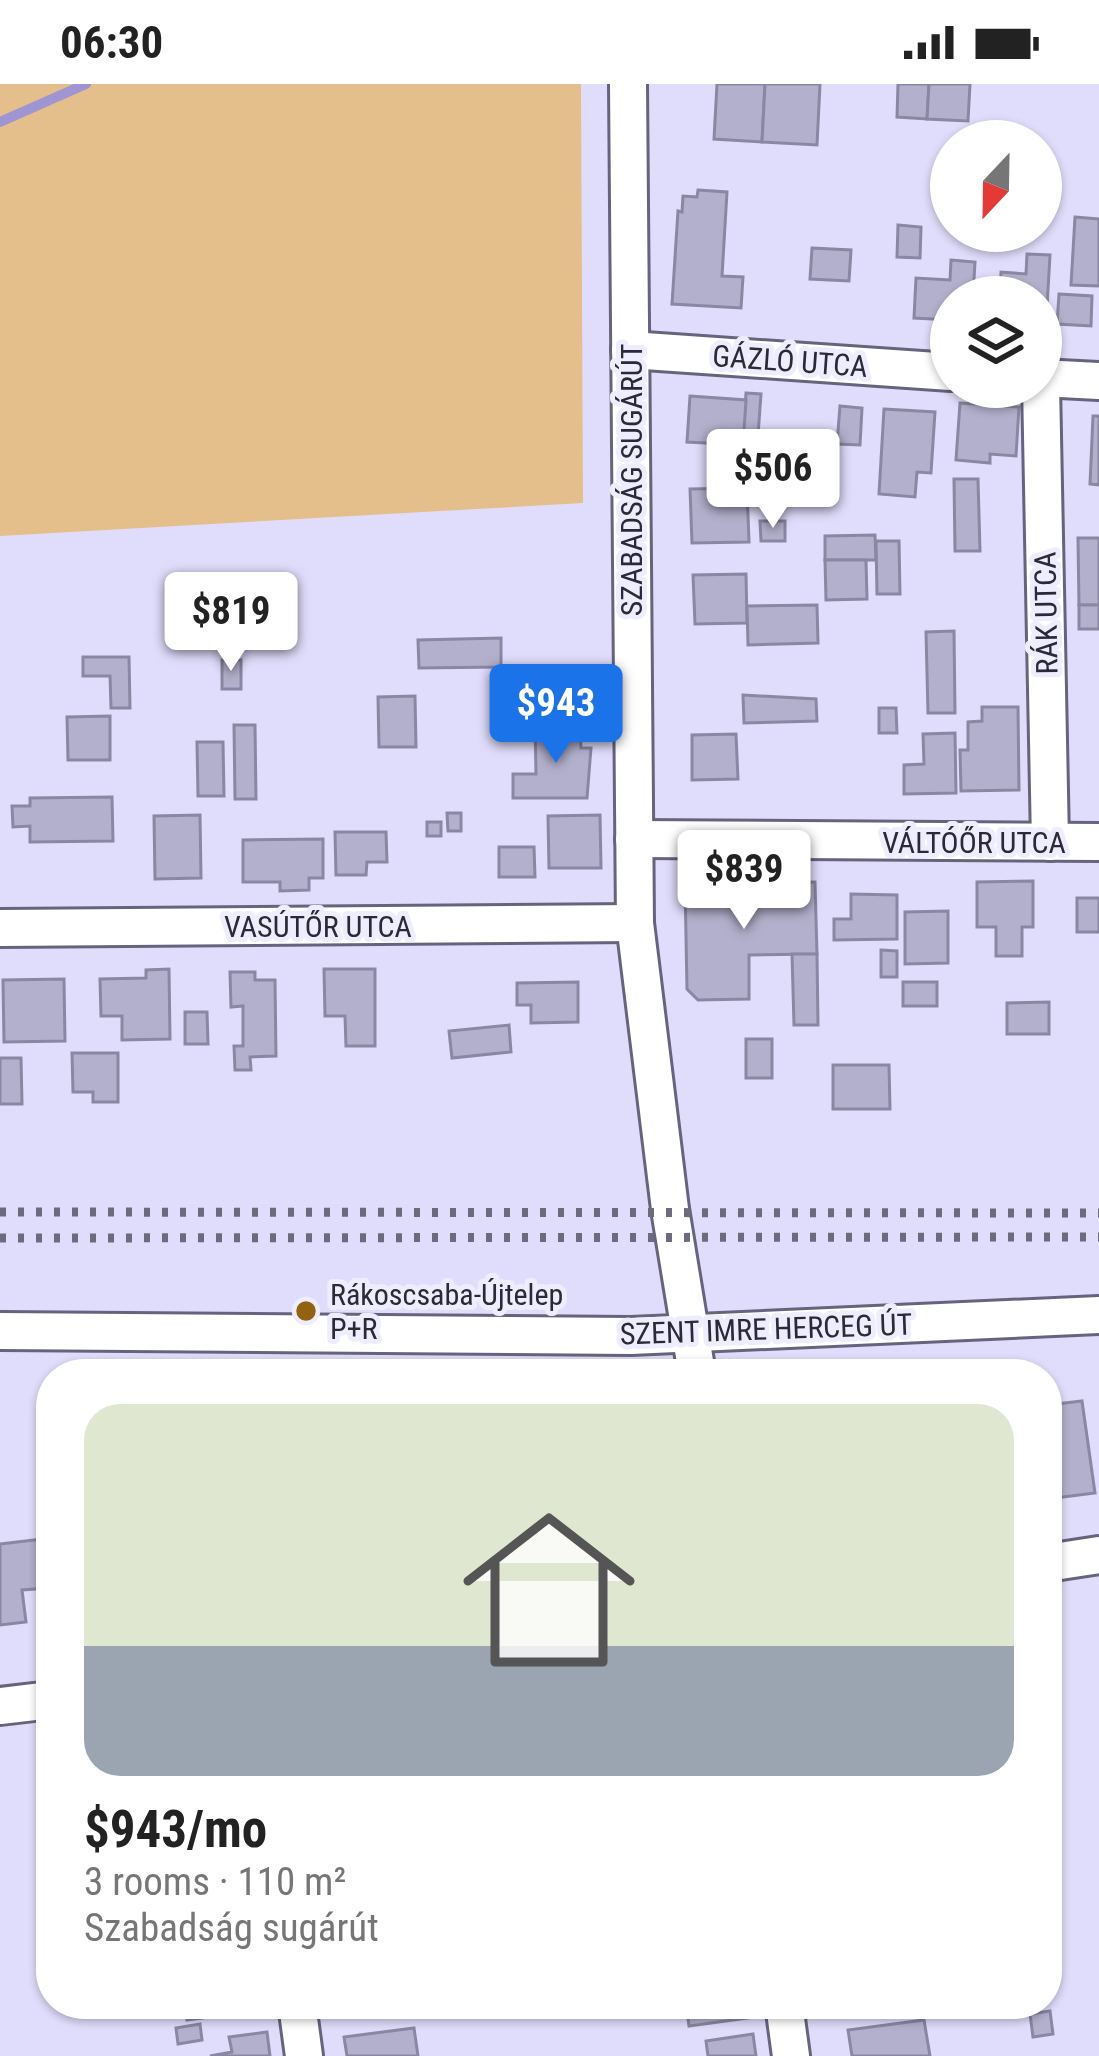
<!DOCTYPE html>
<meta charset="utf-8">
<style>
body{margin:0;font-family:"Roboto Condensed",sans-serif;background:#f2f2f2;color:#222;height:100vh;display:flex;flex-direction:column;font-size:45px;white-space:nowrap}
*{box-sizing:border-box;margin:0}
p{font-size:39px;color:#767676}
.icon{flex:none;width:66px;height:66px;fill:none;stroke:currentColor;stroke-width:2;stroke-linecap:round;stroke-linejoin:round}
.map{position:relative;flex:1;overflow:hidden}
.details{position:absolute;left:36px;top:1275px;width:1026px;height:660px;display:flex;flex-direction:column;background:#fff;border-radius:48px;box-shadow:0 3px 9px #0004}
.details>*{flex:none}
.needle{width:78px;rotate:202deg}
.fabs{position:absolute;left:930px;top:36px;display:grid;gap:24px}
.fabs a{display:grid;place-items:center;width:132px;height:132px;border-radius:50%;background:#fff;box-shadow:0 3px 9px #0004;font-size:60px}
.price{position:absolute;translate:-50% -102px;padding:0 27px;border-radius:12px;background:#fff;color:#222;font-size:39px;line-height:78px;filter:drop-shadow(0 3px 6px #0008)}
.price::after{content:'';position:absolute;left:50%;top:72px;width:36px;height:27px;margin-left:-18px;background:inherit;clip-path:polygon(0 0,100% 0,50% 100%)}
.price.current{background:#1a73e8;color:#fff}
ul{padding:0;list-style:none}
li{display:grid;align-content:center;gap:24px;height:636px;padding:0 48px}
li+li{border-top:3px solid #e0e0e0}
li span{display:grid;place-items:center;height:372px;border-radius:36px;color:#555}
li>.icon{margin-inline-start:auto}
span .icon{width:216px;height:216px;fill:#fffc;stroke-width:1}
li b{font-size:51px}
.status{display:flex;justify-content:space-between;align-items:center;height:84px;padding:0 60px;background:#fff;direction:ltr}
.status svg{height:33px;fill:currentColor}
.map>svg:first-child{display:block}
.green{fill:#e4bf8b}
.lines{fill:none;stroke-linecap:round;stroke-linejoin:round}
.stream{stroke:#9e95d2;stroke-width:10}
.building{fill:#b3b0cd;stroke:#8a87a3;stroke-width:3}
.street-casing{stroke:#66637d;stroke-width:42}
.street{stroke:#fff;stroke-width:36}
.rail{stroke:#6c6a7d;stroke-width:9;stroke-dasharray:6 12;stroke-linecap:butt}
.poi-dot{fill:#91630e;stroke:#eeecff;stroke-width:4.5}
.labels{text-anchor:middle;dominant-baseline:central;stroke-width:10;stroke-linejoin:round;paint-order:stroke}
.street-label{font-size:30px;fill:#2b2935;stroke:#eeecff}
.poi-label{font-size:30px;fill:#2b2935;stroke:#eeecff;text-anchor:start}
</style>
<div class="status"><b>06:30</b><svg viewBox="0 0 49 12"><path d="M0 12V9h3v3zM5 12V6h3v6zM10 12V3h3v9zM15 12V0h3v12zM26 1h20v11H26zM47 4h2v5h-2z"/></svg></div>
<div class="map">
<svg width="1099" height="1972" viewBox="0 0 1099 1972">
<rect width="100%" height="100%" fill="#e0ddfc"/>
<!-- green -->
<path class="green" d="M0,0H581L583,419L0,452Z"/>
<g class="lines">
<!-- stream -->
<path class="stream" d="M0,38L86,0"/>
</g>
<!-- building -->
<g class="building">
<path d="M717,0H765L762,58L714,55Z"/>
<path d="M765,0H820L817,61L762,58Z"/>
<path d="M898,0H929L927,35L897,33Z"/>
<path d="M929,0H970L968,37L927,35Z"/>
<path d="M698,106L727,108L722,192L743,193L741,224L672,220L678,127L682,128L683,112L697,113Z"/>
<path d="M1075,133L1099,135V202L1071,201Z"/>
<path d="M898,141L921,143L920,174L897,173Z"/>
<path d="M976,147H1003L1002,157L976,155Z"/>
<path d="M812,164L851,166L849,197L810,195Z"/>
<path d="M1027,170L1050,171L1046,241H1041V213H1000L1001,188L1026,190Z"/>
<path d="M951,176L975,178L973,213H951V236L914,234L916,194L950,196Z"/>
<path d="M1059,210L1092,212L1091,242L1057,240Z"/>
<path d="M746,309L761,310L758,351H743Z"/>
<path d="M690,312L746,316L743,361L687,358Z"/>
<path d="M960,319L1019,323L1016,372L990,370V379L956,376Z"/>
<path d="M840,322L862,324L860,361L837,360Z"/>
<path d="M884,325L935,328L931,389L917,388L915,413L879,410Z"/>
<path d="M1093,332H1099V401L1090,400Z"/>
<path d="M954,395H978L980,467H955Z"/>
<path d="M747,404L749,458L692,459L690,405Z"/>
<path d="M760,437H785V457H761Z"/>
<path d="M875,451L876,476H825V452Z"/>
<path d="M1078,454H1099V521H1079Z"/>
<path d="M876,457H899L900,510H877Z"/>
<path d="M825,476H866L867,515L826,516Z"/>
<path d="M746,490L747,539L695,540L693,491Z"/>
<path d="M817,521L818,559L748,561L747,522Z"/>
<rect x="1079" y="521" width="20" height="24"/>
<path d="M954,547L955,629H928L926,548Z"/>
<path d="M501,554V583L419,584L418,556Z"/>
<path d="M83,573H129L130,624H111L110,592H83Z"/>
<rect x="222" y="576" width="19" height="29"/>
<path d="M743,611L816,615L817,637L744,639Z"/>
<path d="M415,612L416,663H379L378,613Z"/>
<path d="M982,623H1018L1019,706L961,707L960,666H968V638L982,637Z"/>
<path d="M879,624H896L897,649H879Z"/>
<path d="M110,632V676H68L67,633Z"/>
<path d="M234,641H255L256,715H235Z"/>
<path d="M535,641H580L581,664H591L587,714H513V690H536Z"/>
<path d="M955,649L956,709L904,710V681L924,680L923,650Z"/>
<path d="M736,650L738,695L692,696V651Z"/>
<path d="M197,658H223L224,712H198Z"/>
<path d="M112,713L113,757L30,758V742L13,743L12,722H30V714Z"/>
<path d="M447,729H461V747H448Z"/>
<path d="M200,731L201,794L155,795L154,732Z"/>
<path d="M600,731L601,784H549L548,732Z"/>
<rect x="427" y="738" width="14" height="14"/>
<path d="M335,748H386L387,778H367L366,791H336Z"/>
<path d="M323,755V794H309V806L280,807V798H243V756Z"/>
<path d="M499,763H534L535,793H499Z"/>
<path d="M1033,797V843H1022V872H996V843H977V798Z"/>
<path d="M815,798L817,870L749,871V915L698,916L687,905L685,800Z"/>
<path d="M851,810L897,811V855L834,856V835H851Z"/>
<rect x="1077" y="814" width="22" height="34"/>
<path d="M948,827V879L905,880V828Z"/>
<path d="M881,866L897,867V893H881Z"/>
<path d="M792,870H817L818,941H794Z"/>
<path d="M169,885L170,955L122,956V932H101L100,895L146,894V886Z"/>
<path d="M324,885H375V962H346L345,932H325Z"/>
<path d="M230,888H255V896H275L276,972L250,973L251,986H235L234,962H243V922L231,923Z"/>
<path d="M64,895L65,957L4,958L3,896Z"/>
<path d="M578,898V938L531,939V921H517V899Z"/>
<rect x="903" y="898" width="34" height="24"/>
<path d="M1049,918V950H1007V919Z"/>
<path d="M185,928H207L208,960H185Z"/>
<path d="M509,941L511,968L452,974L449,947Z"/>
<rect x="746" y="955" width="26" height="39"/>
<path d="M72,969H118V1018H93V1008H73Z"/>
<path d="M0,974H21L22,1020H0Z"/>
<path d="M833,981H889L890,1025H833Z"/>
<path d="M1082,1317L1095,1409L1047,1415V1321Z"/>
<path d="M43,1455L49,1504L22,1506L26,1538L0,1541V1460Z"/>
<path d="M185,1920H268L269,1925L187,1936Z"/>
<path d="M686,1920H746L748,1934L689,1942Z"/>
<path d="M1050,1927L1053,1950L1033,1953L1030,1930Z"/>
<path d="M924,1936L930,1972H852L848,1946Z"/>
<path d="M200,1940L202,1956L178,1960L176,1944Z"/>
<path d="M414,1944L418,1972H347L344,1953Z"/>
<path d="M267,1948L270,1972H210L232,1968L229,1953Z"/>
<path d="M753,1950L756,1972H708L706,1957Z"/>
</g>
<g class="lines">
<defs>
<g id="street">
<path d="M628,0L635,839L670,1125L697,1290"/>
<path d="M630,266L951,288"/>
<path d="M1041,294L1099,297"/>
<path d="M1041,300L1050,758"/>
<path d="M634,755L1099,758"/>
<path d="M0,844L635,839"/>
<path d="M0,1247L631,1252L1099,1231"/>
<path d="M1047,1479L1099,1471"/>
<path d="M0,1622L51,1616"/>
<path d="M297,1920L304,1972"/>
<path d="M784,1920L791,1972"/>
</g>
</defs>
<!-- street casing -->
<use href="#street" class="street-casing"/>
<!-- street -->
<use href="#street" class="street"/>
<!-- rail -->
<g class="rail">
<path d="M0,1128L1099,1129"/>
<path d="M0,1154L1099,1153"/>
</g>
</g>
<!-- markers -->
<circle class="poi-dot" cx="306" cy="1227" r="12"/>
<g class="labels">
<!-- street labels -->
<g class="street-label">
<text transform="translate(790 277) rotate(4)">GÁZLÓ UTCA</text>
<text transform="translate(631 396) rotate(-90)">SZABADSÁG SUGÁRÚT</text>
<text transform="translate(1046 529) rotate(-91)">RÁK UTCA</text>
<text x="974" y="758">VÁLTÓŐR UTCA</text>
<text x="318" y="842">VASÚTŐR UTCA</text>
<text transform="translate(766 1245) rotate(-2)">SZENT IMRE HERCEG ÚT</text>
</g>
<!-- poi labels -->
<g class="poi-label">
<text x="330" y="1210">Rákoscsaba-Újtelep<tspan x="330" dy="34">P+R</tspan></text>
</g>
</g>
</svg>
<div class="fabs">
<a><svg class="needle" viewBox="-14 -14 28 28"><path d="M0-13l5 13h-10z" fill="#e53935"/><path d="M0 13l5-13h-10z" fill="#767676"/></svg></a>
<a><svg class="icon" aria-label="layers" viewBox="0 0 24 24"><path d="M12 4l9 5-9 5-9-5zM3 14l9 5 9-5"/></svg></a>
</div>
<b class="price" style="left:773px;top:447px">$506</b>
<b class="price" style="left:231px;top:590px">$819</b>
<b class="price current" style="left:556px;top:682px">$943</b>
<b class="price" style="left:744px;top:848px">$839</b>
<section class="details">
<ul>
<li><span style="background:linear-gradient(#dfe7d0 65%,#9aa5b1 0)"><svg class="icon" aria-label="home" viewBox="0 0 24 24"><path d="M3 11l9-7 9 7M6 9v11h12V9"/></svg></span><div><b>$943/mo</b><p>3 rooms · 110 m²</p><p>Szabadság sugárút</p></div></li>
</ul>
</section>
</div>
